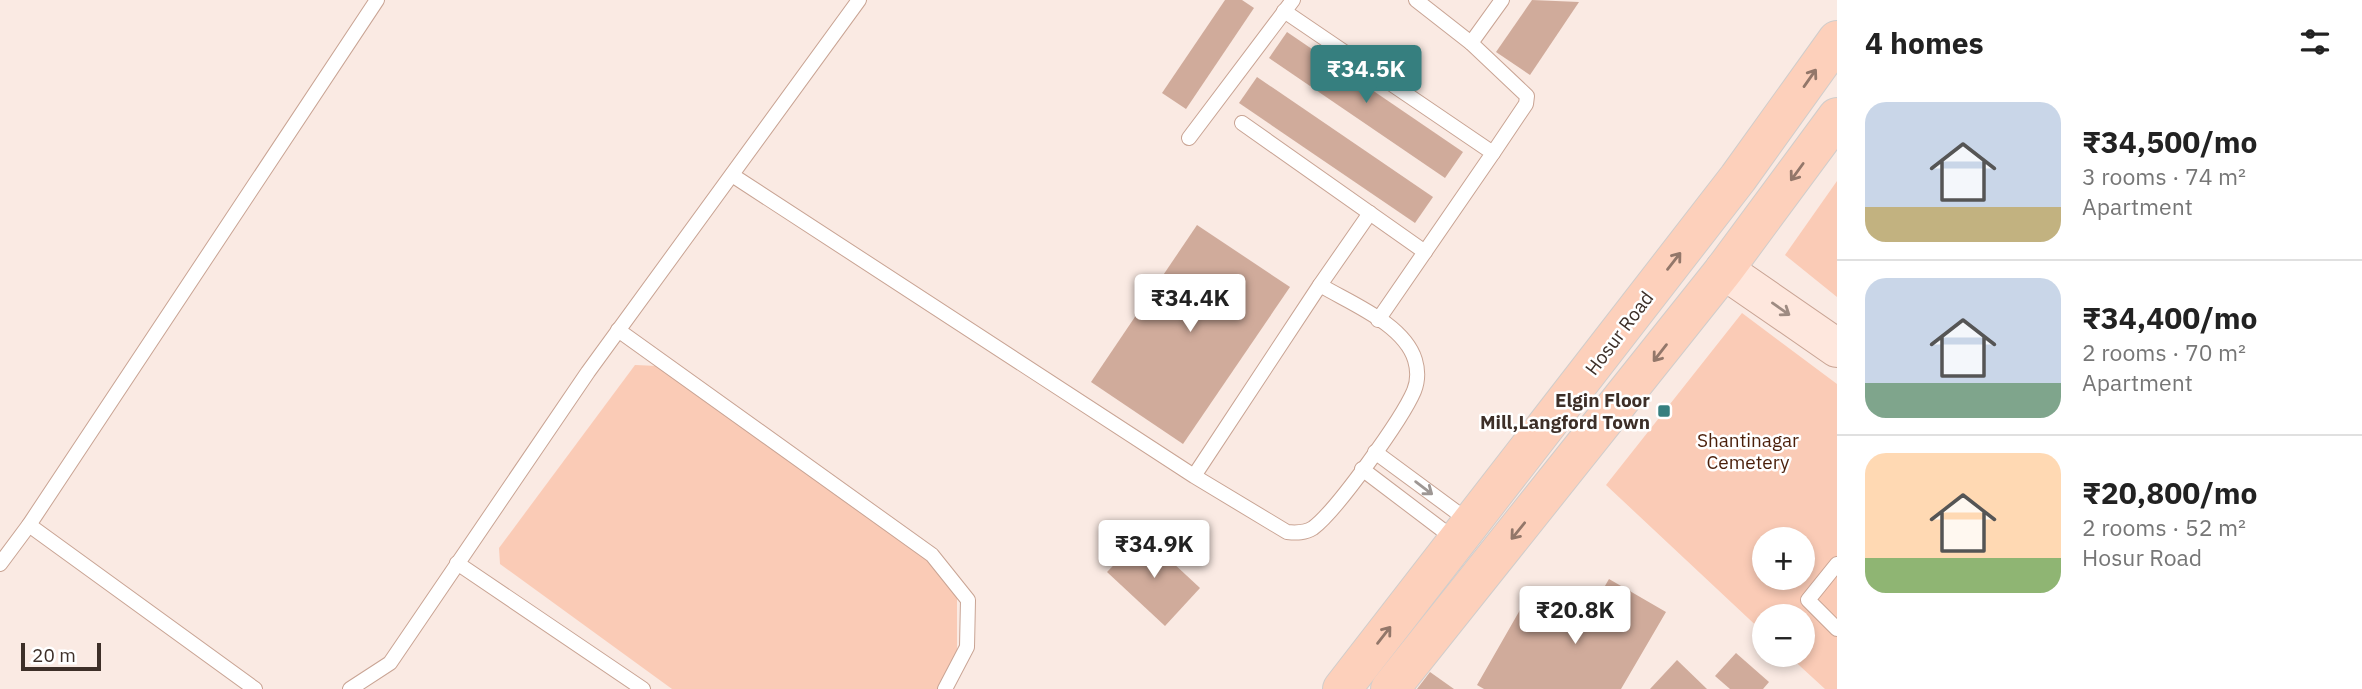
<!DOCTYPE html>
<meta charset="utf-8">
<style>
body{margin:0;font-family:"IBM Plex Sans",sans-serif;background:#f6f6f6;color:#222;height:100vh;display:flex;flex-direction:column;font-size:26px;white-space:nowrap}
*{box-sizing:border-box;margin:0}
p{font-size:23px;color:#767676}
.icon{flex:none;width:38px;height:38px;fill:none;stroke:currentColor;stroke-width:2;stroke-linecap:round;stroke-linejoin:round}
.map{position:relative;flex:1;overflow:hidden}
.side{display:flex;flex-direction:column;background:#fff;width:525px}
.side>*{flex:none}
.tools{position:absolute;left:1752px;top:527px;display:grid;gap:14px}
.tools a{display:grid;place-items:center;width:63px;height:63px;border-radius:50%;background:#fff;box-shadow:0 4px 10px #0003;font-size:35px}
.scale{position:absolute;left:21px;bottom:18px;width:80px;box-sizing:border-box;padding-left:7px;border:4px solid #3d2f28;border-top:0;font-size:19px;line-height:24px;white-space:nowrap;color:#3d2f28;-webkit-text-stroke:5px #fff;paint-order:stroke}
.price{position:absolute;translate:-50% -60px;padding:0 16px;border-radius:7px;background:#fff;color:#222;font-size:23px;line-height:46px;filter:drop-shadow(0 2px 4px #0008)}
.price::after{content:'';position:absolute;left:50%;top:42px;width:21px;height:16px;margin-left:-10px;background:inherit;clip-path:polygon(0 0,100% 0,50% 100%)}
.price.active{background:#367f7f;color:#fff}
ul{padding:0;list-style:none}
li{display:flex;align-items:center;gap:21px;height:175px;padding:0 28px}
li+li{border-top:2px solid #e0e0e0}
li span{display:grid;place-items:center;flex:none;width:196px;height:140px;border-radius:21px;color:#555}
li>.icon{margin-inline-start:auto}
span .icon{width:84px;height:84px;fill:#fffc;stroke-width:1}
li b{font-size:30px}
h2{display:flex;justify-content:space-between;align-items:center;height:84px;padding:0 28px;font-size:30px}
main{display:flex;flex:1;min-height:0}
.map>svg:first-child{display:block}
.green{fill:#facbb6;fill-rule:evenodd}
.building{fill:#d0ab9b}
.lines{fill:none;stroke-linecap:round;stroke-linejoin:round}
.lane-casing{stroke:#c9a494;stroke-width:16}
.secondary-casing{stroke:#c9a494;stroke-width:40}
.primary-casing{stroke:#d0cdcb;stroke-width:40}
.lane{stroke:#fff;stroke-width:14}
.secondary{stroke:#fee7dd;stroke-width:38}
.primary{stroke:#fdd0bb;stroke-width:38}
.oneway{stroke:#93776a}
.oneway2{stroke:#9e8b82}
.oneway3{stroke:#9e9794}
.poi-dot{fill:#367f7f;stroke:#fff;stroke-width:2.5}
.labels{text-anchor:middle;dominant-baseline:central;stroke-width:5;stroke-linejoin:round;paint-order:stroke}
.street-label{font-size:19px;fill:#3d2f28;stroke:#fff}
.poi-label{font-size:19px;font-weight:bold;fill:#3d2f28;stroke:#fff;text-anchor:end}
.park-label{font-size:19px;fill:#4a1f0a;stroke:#fff}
</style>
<main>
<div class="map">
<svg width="1837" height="689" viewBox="0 0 1837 689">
<rect width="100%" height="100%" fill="#faeae3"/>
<!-- green -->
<g class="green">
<path d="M1837,181V297L1785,255Z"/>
<path d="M1742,313L1837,384V689H1825L1788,655L1802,654V616H1764V633L1606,485ZM1764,539H1802V578H1764Z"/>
<path d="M635,365L658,366L957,582V658L948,689H672L500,564L499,548Z"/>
</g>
<!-- building -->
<g class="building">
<path d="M1225,0H1242L1254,8L1186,109L1162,93Z"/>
<path d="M1532,0L1579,2L1530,75L1496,52Z"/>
<path d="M1287,32L1463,152L1445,178L1269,58Z"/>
<path d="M1257,77L1433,197L1415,223L1239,103Z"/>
<path d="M1197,225L1290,287L1183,444L1091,382Z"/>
<path d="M1143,535L1200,588L1165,626L1107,572Z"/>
<path d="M1609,579L1666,612L1621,689H1484L1477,685L1524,603L1577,634Z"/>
<path d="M1736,653L1769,682L1763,689H1730L1715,676Z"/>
<path d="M1677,660L1707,689H1650Z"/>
<path d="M1430,672L1454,689H1417Z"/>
</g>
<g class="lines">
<defs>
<g id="lane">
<path d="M1416,0L1471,43"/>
<path d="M1284,11L1493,153L1378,320"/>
<path d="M1242,123L1425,252"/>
<path d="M1189,138L1293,0"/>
<path d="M1493,153L1526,104L1527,96L1471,43L1502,0"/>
<path d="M732,175L1194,476L1287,532C1297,533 1305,533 1313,528C1337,510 1402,419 1414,391C1418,381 1418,370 1415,360C1404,324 1350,303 1320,285L1194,476"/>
<path d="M1320,285L1370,213"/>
<path d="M618,330L932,555L968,600L967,647L945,689"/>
<path d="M1375,452L1470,522"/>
<path d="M1362,469L1457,541"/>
<path d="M29,525L255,689"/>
<path d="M457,563L643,689"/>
<path d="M0,564L29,525L377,0"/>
<path d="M1837,564L1808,600L1837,629"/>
<path d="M350,689L390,663L588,372L859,0"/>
</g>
<path id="secondary" d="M1724,270L1837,348"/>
<g id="primary">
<path d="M1342,689L1738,178L1837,40"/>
<path d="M1390,689L1724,270L1837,117"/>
</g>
</defs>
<!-- lane casing -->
<use href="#lane" class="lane-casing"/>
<!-- secondary casing -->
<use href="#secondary" class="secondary-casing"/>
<!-- primary casing -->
<use href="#primary" class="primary-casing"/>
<!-- lane -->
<use href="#lane" class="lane"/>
<!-- secondary -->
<use href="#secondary" class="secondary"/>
<!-- primary -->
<use href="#primary" class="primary"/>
</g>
<!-- one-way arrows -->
<defs><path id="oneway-shaft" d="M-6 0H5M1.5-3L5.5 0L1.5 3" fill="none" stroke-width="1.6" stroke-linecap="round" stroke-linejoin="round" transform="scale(1.75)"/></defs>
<g class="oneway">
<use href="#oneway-shaft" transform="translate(1810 78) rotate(-55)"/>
<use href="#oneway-shaft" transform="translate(1797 172) rotate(126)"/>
<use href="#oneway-shaft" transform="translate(1674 261) rotate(-52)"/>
<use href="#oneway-shaft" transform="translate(1660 353) rotate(128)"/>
<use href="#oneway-shaft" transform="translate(1518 531) rotate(129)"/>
<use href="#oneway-shaft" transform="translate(1384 635) rotate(-52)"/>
</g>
<use class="oneway2" href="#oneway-shaft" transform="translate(1781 309) rotate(35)"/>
<use class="oneway3" href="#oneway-shaft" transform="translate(1424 488) rotate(37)"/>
<!-- markers -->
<rect class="poi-dot" x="1657" y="404" width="14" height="14" rx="3.5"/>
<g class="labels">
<!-- street labels -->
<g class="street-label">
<text transform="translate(1619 333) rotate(-53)">Hosur Road</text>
</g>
<!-- poi labels -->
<g class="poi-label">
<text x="1650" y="400">Elgin Floor<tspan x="1650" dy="22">Mill,Langford Town</tspan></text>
</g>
<!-- park labels -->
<g class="park-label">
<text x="1748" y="440">Shantinagar<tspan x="1748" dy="22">Cemetery</tspan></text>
</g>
</g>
</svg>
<div class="tools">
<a>+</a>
<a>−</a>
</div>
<div class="scale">20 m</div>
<b class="price active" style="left:1366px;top:105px">₹34.5K</b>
<b class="price" style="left:1190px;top:334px">₹34.4K</b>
<b class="price" style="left:1154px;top:580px">₹34.9K</b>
<b class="price" style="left:1575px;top:646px">₹20.8K</b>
</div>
<section class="side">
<h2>4 homes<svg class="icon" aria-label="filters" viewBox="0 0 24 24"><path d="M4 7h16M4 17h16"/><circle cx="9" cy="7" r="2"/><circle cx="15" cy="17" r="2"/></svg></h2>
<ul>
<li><span style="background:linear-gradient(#c9d6e8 75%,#c2b280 0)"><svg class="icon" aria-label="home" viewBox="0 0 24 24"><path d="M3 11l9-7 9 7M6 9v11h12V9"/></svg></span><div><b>₹34,500/mo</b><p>3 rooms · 74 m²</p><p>Apartment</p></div></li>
<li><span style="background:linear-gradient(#c9d6e8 75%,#7fa58c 0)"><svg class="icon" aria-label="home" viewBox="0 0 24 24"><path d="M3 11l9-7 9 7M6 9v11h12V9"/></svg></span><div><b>₹34,400/mo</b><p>2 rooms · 70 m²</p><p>Apartment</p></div></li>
<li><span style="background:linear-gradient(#ffd9b3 75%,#8fb573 0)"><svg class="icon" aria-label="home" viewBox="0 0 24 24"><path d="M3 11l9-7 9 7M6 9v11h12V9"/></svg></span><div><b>₹20,800/mo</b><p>2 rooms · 52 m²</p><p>Hosur Road</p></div></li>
</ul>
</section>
</main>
